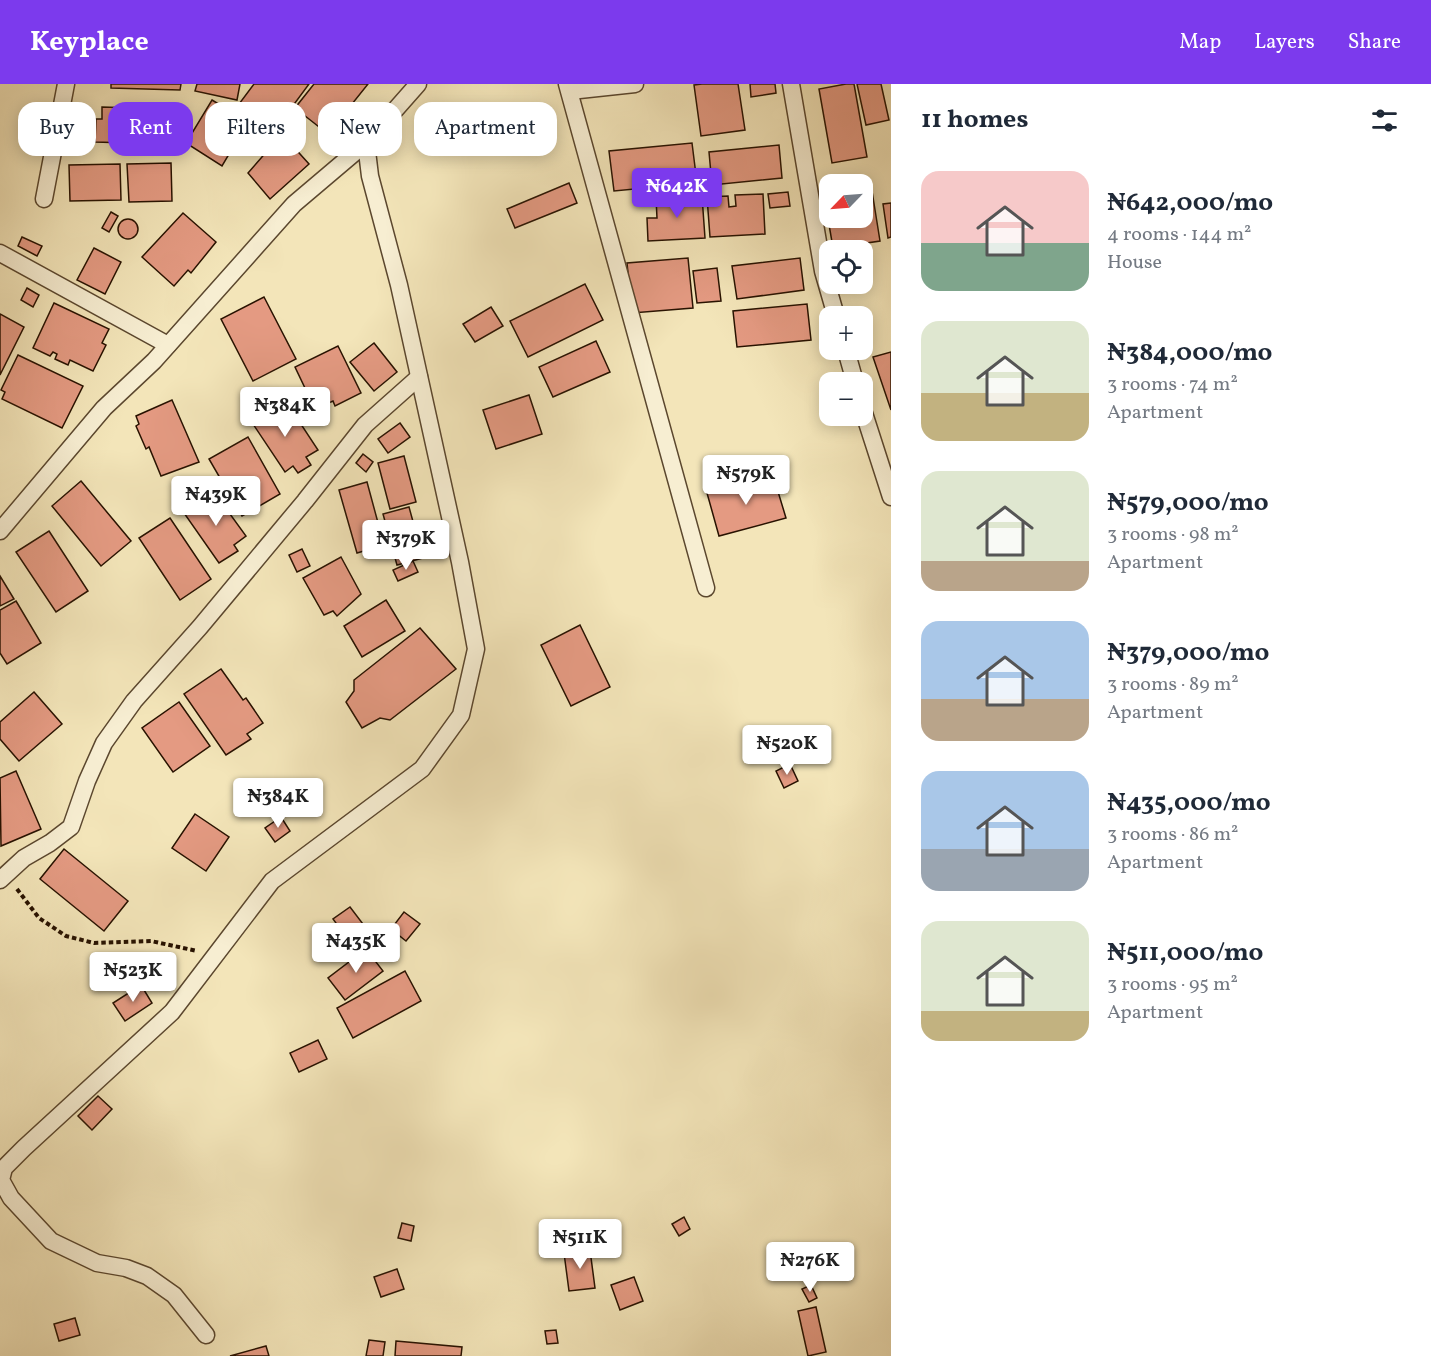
<!DOCTYPE html>
<meta charset="utf-8">
<style>
body{margin:0;font-family:Vollkorn,serif;background:#f2f2f3;color:#1f2937;height:100vh;display:flex;flex-direction:column;font-size:22px;white-space:nowrap}
*{box-sizing:border-box;margin:0}
p{font-size:20px;color:#747a83}
.icon{flex:none;width:33px;height:33px;fill:none;stroke:currentColor;stroke-width:2;stroke-linecap:round;stroke-linejoin:round}
.map{position:relative;flex:1;overflow:hidden}
.panel{display:flex;flex-direction:column;background:#fff;width:540px}
.panel>*{flex:none}
.guide{position:absolute;left:18px;top:18px;width:570px;height:54px;display:flex;gap:12px}
.needle{width:39px;rotate:245deg}
.buttons{position:absolute;left:819px;top:90px;display:grid;gap:12px}
.buttons a{display:grid;place-items:center;width:54px;height:54px;border-radius:12px;background:#fff;box-shadow:0 3px 15px #0003;font-size:30px}
.price{position:absolute;translate:-50% -51px;padding:0 14px;border-radius:6px;background:#fff;color:#222;font-size:20px;line-height:39px;filter:drop-shadow(0 2px 3px #0008)}
.price::after{content:'';position:absolute;left:50%;top:36px;width:18px;height:14px;margin-left:-9px;background:inherit;clip-path:polygon(0 0,100% 0,50% 100%)}
.price.selected{background:#7c3aed;color:#fff}
ul{padding:0;list-style:none}
li{display:flex;align-items:center;gap:18px;height:150px;padding:0 30px}
li span{display:grid;place-items:center;flex:none;width:168px;height:120px;border-radius:18px;color:#555}
li>.icon{margin-inline-start:auto}
span .icon{width:72px;height:72px;fill:#fffc;stroke-width:1}
li b{font-size:26px}
h2{display:flex;justify-content:space-between;align-items:center;height:72px;padding:0 30px;font-size:26px}
.chip{padding:0 21px;border-radius:18px;background:#fff;box-shadow:0 3px 15px #0003;font-size:21px;line-height:54px}
.chip.selected{background:#7c3aed;color:#fff}
header{display:flex;align-items:center;gap:36px;box-sizing:border-box;height:84px;padding:0 30px;background:#7c3aed;color:#fff}
header strong{font-size:28px}
nav{display:flex;gap:33px;margin-inline-start:auto;font-size:21px}
main{display:flex;flex:1;min-height:0}
.map>svg:first-child{display:block}
.building{fill:#e49a82;stroke:#281200;stroke-width:1.5}
.lines{fill:none;stroke-linecap:round;stroke-linejoin:round}
.street-casing{stroke:#5b472e;stroke-width:19}
.path{stroke:#281200;stroke-width:4;stroke-dasharray:4.5 3;stroke-linecap:butt}
.street{stroke:#f7eed2;stroke-width:16}
</style>
<header>
<strong>Keyplace</strong>
<nav><a>Map</a><a>Layers</a><a>Share</a></nav>
</header>
<main>
<div class="map">
<svg width="891" height="1272" viewBox="0 0 891 1272">
<rect width="100%" height="100%" fill="#f3e5b9"/>
<filter id="stains"><feTurbulence type="fractalNoise" baseFrequency=".00333" numOctaves="4"/><feColorMatrix values="0 0 0 0 .2 0 0 0 0 .09 0 0 0 0 .02 0 0 0 .5 -.17"/></filter>
<radialGradient id="worn" r=".72"><stop offset=".6" stop-color="#630" stop-opacity="0"/><stop offset="1" stop-color="#630" stop-opacity=".3"/></radialGradient>
<!-- building -->
<g class="building">
<path d="M111,0H181L180,6L111,4Z"/>
<path d="M197,0H240L237,16L195,7Z"/>
<path d="M254,0H309L275,46L239,20Z"/>
<path d="M314,0H368L328,50L295,24Z"/>
<path d="M702,0H738L745,46L701,52L694,1Z"/>
<path d="M750,0H775L776,9L751,13Z"/>
<path d="M846,0H854L867,73L832,79L819,5Z"/>
<path d="M857,0H881L889,36L866,41Z"/>
<path d="M212,16L248,38L240,53L245,56L237,68L232,65L222,82L186,59Z"/>
<path d="M102,23L164,25L163,60L95,58L96,35H102Z"/>
<path d="M282,50L309,80L270,115L248,89Z"/>
<path d="M692,59L697,99L614,107L609,67Z"/>
<path d="M779,61L782,94L712,101L709,68Z"/>
<path d="M171,79L172,117L129,118L127,80Z"/>
<path d="M120,80L121,116L70,117L69,81Z"/>
<path d="M569,99L577,119L515,144L507,125Z"/>
<path d="M872,107L880,157L833,164L825,117L830,116V134H862V109Z"/>
<path d="M788,108L790,122L770,124L768,110Z"/>
<path d="M763,110L765,150L710,153L707,113L728,112L729,123L736,122L735,111Z"/>
<path d="M702,112L705,154L648,157L647,134H657L656,114Z"/>
<path d="M891,119V153L888,154L883,120Z"/>
<path d="M111,128L118,132L109,148L102,144Z"/>
<path d="M183,129L216,158L191,189L188,186L174,202L142,173Z"/>
<circle cx="128" cy="145" r="10"/>
<path d="M22,153L42,162L37,172L18,162Z"/>
<path d="M94,164L121,178L105,210L77,196Z"/>
<path d="M688,174L693,224L632,229L627,179Z"/>
<path d="M800,174L804,206L737,215L732,182Z"/>
<path d="M717,184L721,217L697,219L693,187Z"/>
<path d="M585,200L603,236L528,273L510,237Z"/>
<path d="M27,204L39,211L33,223L21,216Z"/>
<path d="M264,213L296,275L253,297L221,235Z"/>
<path d="M54,219L109,245L102,259L106,261L93,287L70,276L68,281L55,275L57,270L53,268L50,272L33,264Z"/>
<path d="M807,220L811,256L737,263L733,227Z"/>
<path d="M491,223L503,242L475,258L463,240Z"/>
<path d="M0,230L24,243L0,291Z"/>
<path d="M596,257L610,288L553,313L539,283Z"/>
<path d="M374,259L397,288L374,307L350,278Z"/>
<path d="M338,262L361,309L335,322L333,317L315,325L295,283Z"/>
<path d="M891,268V326L873,273Z"/>
<path d="M18,271L83,302L62,344L2,315L5,308L1,306Z"/>
<path d="M529,311L542,350L496,365L483,326Z"/>
<path d="M172,316L199,378L161,392L149,363L146,365L136,342L139,340L136,332Z"/>
<path d="M280,317L289,331L293,328L318,366L306,373L311,381L298,389L293,382L285,388L251,337Z"/>
<path d="M400,339L410,353L388,369L378,355Z"/>
<path d="M248,353L280,410L242,432L209,375Z"/>
<path d="M363,370L373,378L366,388L356,379Z"/>
<path d="M404,372L416,418L390,425L378,379Z"/>
<path d="M773,391L786,434L719,452L707,409Z"/>
<path d="M81,397L131,457L101,482L52,422Z"/>
<path d="M367,398L384,461L357,469L339,406Z"/>
<path d="M214,408L246,452L234,461L238,467L219,479L184,429Z"/>
<path d="M409,423L423,474L397,481L383,430Z"/>
<path d="M170,434L211,495L180,516L139,454Z"/>
<path d="M49,447L88,507L56,528L16,468Z"/>
<path d="M302,465L310,482L297,488L289,471Z"/>
<path d="M341,473L361,510L337,532L333,527L324,531L303,494Z"/>
<path d="M413,477L418,488L398,497L393,486Z"/>
<path d="M0,492L14,515L0,522Z"/>
<path d="M386,516L405,547L362,573L344,542Z"/>
<path d="M16,517L41,559L7,580L0,569V526Z"/>
<path d="M580,541L610,603L571,622L541,561Z"/>
<path d="M420,544L456,585L390,636L380,634L362,644L346,618L354,607V596Z"/>
<path d="M221,585L243,616L246,614L263,639L247,650L251,655L226,671L184,610Z"/>
<path d="M34,608L62,640L19,677L0,655V638Z"/>
<path d="M179,618L210,662L173,688L142,644Z"/>
<path d="M790,680L798,697L784,704L776,687Z"/>
<path d="M16,687L41,745L1,762L0,694Z"/>
<path d="M195,730L229,753L206,787L172,764Z"/>
<path d="M281,733L290,747L275,758L265,744Z"/>
<path d="M64,765L128,817L104,847L40,795Z"/>
<path d="M350,823L363,840L346,853L333,835Z"/>
<path d="M404,828L420,840L406,857L391,845Z"/>
<path d="M366,865L383,887L345,916L328,894Z"/>
<path d="M405,887L421,917L353,954L337,924Z"/>
<path d="M141,901L152,919L125,937L113,919Z"/>
<path d="M318,956L327,975L299,988L290,969Z"/>
<path d="M98,1012L112,1025L92,1046L78,1032Z"/>
<path d="M684,1133L690,1145L679,1152L672,1140Z"/>
<path d="M402,1139L414,1142L411,1157L398,1154Z"/>
<path d="M590,1166L595,1204L569,1207L564,1169Z"/>
<path d="M397,1185L404,1205L381,1213L374,1193Z"/>
<path d="M634,1193L643,1217L620,1226L611,1201Z"/>
<path d="M811,1201L817,1214L809,1218L802,1205Z"/>
<path d="M816,1223L826,1268L808,1272L798,1227Z"/>
<path d="M75,1234L80,1251L59,1257L54,1240Z"/>
<path d="M556,1246L558,1259L547,1260L545,1247Z"/>
<path d="M369,1256L385,1258L383,1272H366Z"/>
<path d="M396,1257L462,1263L461,1272H395Z"/>
<path d="M266,1262L269,1272H230Z"/>
</g>
<g class="lines">
<defs>
<g id="street">
<path d="M567,0L706,504"/>
<path d="M791,0L823,187L836,232"/>
<path d="M570,7L635,0"/>
<path d="M44,115L66,0"/>
<path d="M0,169L168,261"/>
<path d="M846,266L855,298"/>
<path d="M862,323L891,413"/>
<path d="M0,447L104,324L154,277L294,120L366,59L418,0"/>
<path d="M0,796L24,774L50,759L71,743L87,697L104,659L134,617L200,543L305,417L365,341L419,293"/>
<path d="M206,1251L174,1211L147,1192L126,1184L97,1179L51,1157L11,1114L1,1096L4,1084L24,1064L172,928L272,797L422,685L461,631L476,565L460,478L399,201L370,92L366,59"/>
</g>
</defs>
<!-- street casing -->
<use href="#street" class="street-casing"/>
<!-- path -->
<path class="path" d="M17,805L39,834L66,852L94,859L151,857L197,867"/>
<!-- street -->
<use href="#street" class="street"/>
</g>
<rect width="100%" height="100%" filter="url(#stains)"/>
<rect width="100%" height="100%" fill="url(#worn)"/>
</svg>
<div class="buttons">
<a><svg class="needle" viewBox="-14 -14 28 28"><path d="M0-13l5 13h-10z" fill="#e53935"/><path d="M0 13l5-13h-10z" fill="#747a83"/></svg></a>
<a><svg class="icon" aria-label="locate" viewBox="0 0 24 24"><circle cx="12" cy="12" r="6"/><path d="M12 2v4M12 18v4M2 12h4M18 12h4"/></svg></a>
<a>+</a>
<a>−</a>
</div>
<b class="price selected" style="left:677px;top:135px">₦642K</b>
<b class="price" style="left:285px;top:354px">₦384K</b>
<b class="price" style="left:746px;top:422px">₦579K</b>
<b class="price" style="left:216px;top:443px">₦439K</b>
<b class="price" style="left:406px;top:487px">₦379K</b>
<b class="price" style="left:787px;top:692px">₦520K</b>
<b class="price" style="left:278px;top:745px">₦384K</b>
<b class="price" style="left:356px;top:890px">₦435K</b>
<b class="price" style="left:133px;top:919px">₦523K</b>
<b class="price" style="left:580px;top:1186px">₦511K</b>
<b class="price" style="left:810px;top:1209px">₦276K</b>
<div class="guide">
<a class="chip">Buy</a>
<a class="chip selected">Rent</a>
<a class="chip">Filters</a>
<a class="chip">New</a>
<a class="chip">Apartment</a>
</div>
</div>
<section class="panel">
<h2>11 homes<svg class="icon" aria-label="filters" viewBox="0 0 24 24"><path d="M4 7h16M4 17h16"/><circle cx="9" cy="7" r="2"/><circle cx="15" cy="17" r="2"/></svg></h2>
<ul>
<li><span style="background:linear-gradient(#f6c9c9 60%,#7fa58c 0)"><svg class="icon" aria-label="home" viewBox="0 0 24 24"><path d="M3 11l9-7 9 7M6 9v11h12V9"/></svg></span><div><b>₦642,000/mo</b><p>4 rooms · 144 m²</p><p>House</p></div></li>
<li><span style="background:linear-gradient(#dfe7d0 60%,#c2b280 0)"><svg class="icon" aria-label="home" viewBox="0 0 24 24"><path d="M3 11l9-7 9 7M6 9v11h12V9"/></svg></span><div><b>₦384,000/mo</b><p>3 rooms · 74 m²</p><p>Apartment</p></div></li>
<li><span style="background:linear-gradient(#dfe7d0 75%,#b9a48a 0)"><svg class="icon" aria-label="home" viewBox="0 0 24 24"><path d="M3 11l9-7 9 7M6 9v11h12V9"/></svg></span><div><b>₦579,000/mo</b><p>3 rooms · 98 m²</p><p>Apartment</p></div></li>
<li><span style="background:linear-gradient(#a9c7e8 65%,#b9a48a 0)"><svg class="icon" aria-label="home" viewBox="0 0 24 24"><path d="M3 11l9-7 9 7M6 9v11h12V9"/></svg></span><div><b>₦379,000/mo</b><p>3 rooms · 89 m²</p><p>Apartment</p></div></li>
<li><span style="background:linear-gradient(#a9c7e8 65%,#9aa5b1 0)"><svg class="icon" aria-label="home" viewBox="0 0 24 24"><path d="M3 11l9-7 9 7M6 9v11h12V9"/></svg></span><div><b>₦435,000/mo</b><p>3 rooms · 86 m²</p><p>Apartment</p></div></li>
<li><span style="background:linear-gradient(#dfe7d0 75%,#c2b280 0)"><svg class="icon" aria-label="home" viewBox="0 0 24 24"><path d="M3 11l9-7 9 7M6 9v11h12V9"/></svg></span><div><b>₦511,000/mo</b><p>3 rooms · 95 m²</p><p>Apartment</p></div></li>
</ul>
</section>
</main>
